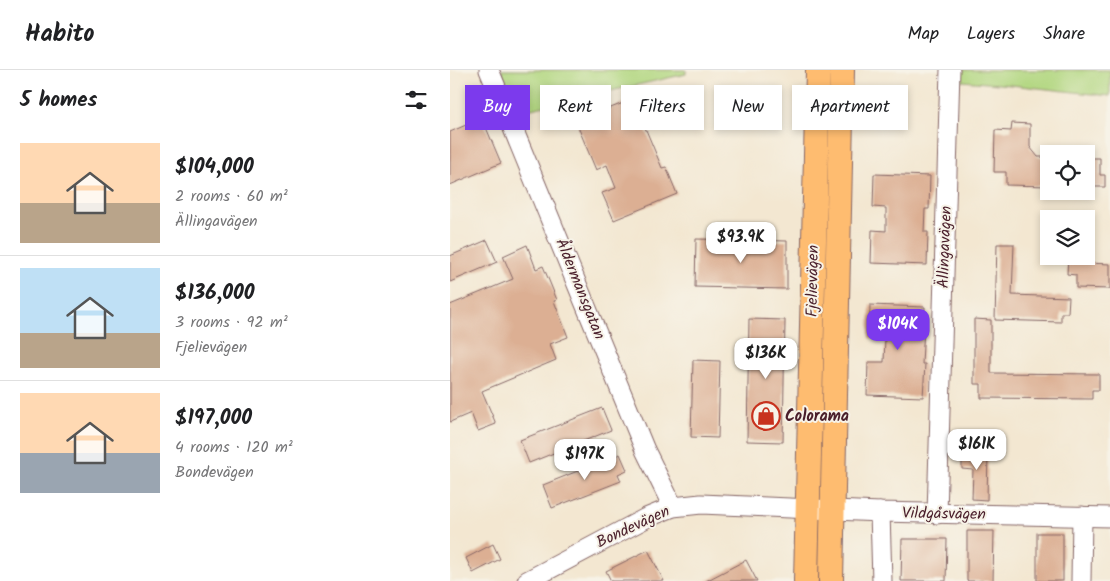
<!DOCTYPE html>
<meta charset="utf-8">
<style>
body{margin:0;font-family:Kalam,sans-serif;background:#f2f2f2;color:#202124;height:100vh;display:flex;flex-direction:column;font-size:19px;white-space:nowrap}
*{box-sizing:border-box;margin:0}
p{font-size:16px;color:#757577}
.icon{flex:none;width:28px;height:28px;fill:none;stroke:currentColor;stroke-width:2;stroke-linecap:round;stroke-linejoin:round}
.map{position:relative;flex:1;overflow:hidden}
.details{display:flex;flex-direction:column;background:#fff;width:450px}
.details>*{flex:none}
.banner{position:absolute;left:15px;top:15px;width:475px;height:45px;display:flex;gap:10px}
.tools{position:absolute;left:590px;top:75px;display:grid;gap:10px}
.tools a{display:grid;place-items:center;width:55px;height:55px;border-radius:0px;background:#fff;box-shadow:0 2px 8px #0003;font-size:25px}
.price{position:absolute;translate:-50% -42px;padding:0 11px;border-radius:10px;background:#fff;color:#222;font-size:16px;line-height:32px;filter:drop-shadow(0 1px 2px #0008)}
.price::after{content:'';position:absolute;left:50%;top:30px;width:15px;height:11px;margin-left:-8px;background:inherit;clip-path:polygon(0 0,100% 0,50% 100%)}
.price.current{background:#7c3aed;color:#fff}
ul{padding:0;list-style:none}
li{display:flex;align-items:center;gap:15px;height:125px;padding:0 20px}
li+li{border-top:1px solid #e0e0e0}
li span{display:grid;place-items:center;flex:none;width:140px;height:100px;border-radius:0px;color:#555}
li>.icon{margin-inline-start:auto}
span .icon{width:60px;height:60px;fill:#fffc;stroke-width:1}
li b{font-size:21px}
h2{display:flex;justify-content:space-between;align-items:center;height:60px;padding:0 20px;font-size:21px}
.chip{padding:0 18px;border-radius:0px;background:#fff;box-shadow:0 2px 8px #0003;font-size:18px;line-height:45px}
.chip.current{background:#7c3aed;color:#fff}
header{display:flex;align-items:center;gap:30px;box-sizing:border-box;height:70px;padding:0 25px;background:#fff;border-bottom:1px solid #e0e0e0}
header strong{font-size:24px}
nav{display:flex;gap:28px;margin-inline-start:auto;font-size:18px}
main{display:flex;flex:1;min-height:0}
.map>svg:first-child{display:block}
.green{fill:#b2d781;stroke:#7e7b56}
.building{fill:#dcaf93}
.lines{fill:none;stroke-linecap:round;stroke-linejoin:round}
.minor-casing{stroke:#856565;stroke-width:21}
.major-casing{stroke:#856565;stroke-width:26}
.minor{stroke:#fff;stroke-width:19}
.major{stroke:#febc70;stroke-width:24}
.labels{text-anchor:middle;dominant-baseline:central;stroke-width:4;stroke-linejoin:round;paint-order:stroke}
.street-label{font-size:16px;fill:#4a1f2b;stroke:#f7f3e8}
.poi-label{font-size:16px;font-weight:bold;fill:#4a1f2b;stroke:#f7f3e8;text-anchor:start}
</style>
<header>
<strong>Habito</strong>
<nav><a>Map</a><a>Layers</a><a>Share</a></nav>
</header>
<main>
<section class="details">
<h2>5 homes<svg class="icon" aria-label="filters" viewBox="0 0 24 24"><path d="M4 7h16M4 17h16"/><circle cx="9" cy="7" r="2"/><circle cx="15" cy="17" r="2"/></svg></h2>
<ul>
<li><span style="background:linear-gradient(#ffd9b3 60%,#b9a48a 0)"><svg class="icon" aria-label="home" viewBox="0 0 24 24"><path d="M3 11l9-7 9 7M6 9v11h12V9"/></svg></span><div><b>$104,000</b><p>2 rooms · 60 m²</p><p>Ällingavägen</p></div></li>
<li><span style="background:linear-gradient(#bfe0f5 65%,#b9a48a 0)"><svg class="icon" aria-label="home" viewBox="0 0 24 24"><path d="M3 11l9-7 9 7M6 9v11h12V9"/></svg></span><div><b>$136,000</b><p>3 rooms · 92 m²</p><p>Fjelievägen</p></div></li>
<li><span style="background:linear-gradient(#ffd9b3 60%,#9aa5b1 0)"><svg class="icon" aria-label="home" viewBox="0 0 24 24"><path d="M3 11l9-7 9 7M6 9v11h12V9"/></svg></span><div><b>$197,000</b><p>4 rooms · 120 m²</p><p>Bondevägen</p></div></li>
</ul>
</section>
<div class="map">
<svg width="660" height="511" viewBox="0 0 660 511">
<rect width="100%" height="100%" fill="#f7f3e8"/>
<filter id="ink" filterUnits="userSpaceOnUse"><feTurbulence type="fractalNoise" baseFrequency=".02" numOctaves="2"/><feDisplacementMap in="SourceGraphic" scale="10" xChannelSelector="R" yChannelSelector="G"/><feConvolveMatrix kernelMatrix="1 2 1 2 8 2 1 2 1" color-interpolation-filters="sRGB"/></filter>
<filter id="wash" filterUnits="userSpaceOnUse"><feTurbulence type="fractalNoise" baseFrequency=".0096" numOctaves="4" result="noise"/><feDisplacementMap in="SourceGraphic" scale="20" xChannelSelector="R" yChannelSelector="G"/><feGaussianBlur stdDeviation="1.12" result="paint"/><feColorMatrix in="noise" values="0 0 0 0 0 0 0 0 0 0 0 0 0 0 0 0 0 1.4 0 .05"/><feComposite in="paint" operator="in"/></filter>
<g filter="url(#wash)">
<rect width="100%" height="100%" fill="#f3e7d1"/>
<!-- green -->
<g class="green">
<path d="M51,0H236V4L68,42Z"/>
<path d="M500,0H660V26L561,15L500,10Z"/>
</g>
<g id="blocks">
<!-- building -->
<g class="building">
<path d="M183,29L212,98L216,97L227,124L164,150L152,123L166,118L157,95L146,100L126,52Z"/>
<path d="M32,48L51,93L0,115V62Z"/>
<path d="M562,53L580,54V77L588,87H599V116L556,115V102H544L545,60L561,61Z"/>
<path d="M636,88H650V105H655V117H636Z"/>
<path d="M424,104L480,106L479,139H475L474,162H478L477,195L421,193L422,160L436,161V138L423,137Z"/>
<path d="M246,169L337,171V219L245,217Z"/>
<path d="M37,170L47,192L0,212V186Z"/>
<path d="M547,174H564L562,225L619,227L618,243H611V252L545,250Z"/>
<path d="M77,175L86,199L93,196L107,230L104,231L118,267L100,274L106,290L32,321L46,354L28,361L21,343L0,352V235L63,209L53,186Z"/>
<path d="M618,186H636V193L660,194V219L626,218V205L617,204Z"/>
<path d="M420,235L475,237L472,294H475L473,327L417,325L418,292H434L435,268H419Z"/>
<path d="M299,249L335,250L333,372L297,371Z"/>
<path d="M524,249L541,250V303L649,304V320H642V329L531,328V314H524Z"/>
<path d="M243,290L270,291L268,368L241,367Z"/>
<path d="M152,338L161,360L79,393L70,370Z"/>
<path d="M512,379L538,380L537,430L522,429L523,400L512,399Z"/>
<path d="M170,384L177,400L168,404L171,411L102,438L93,415Z"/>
<path d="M517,461H544L543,511H517Z"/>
<rect x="587" y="463" width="26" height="48"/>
<path d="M452,469H497L496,511H451Z"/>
<path d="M43,474L50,489L23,503L16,488Z"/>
<path d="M198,480L214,511H161L156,501Z"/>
<path d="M296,490L307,511H256Z"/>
</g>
</g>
</g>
<g filter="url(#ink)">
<use href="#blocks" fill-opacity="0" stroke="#856565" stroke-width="1"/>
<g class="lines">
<defs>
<g id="minor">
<path d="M39,0L195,380L223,437"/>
<path d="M430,442L432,511"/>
<path d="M487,444L500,0"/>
<path d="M77,511L196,448L223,437L251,434L430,442L660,447"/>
<path d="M631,511L632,446"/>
</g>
<g id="major">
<path d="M356,511L368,0"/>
<path d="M381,511L392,0"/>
</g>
</defs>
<!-- minor casing -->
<use href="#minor" class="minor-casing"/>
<!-- major casing -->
<use href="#major" class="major-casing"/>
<!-- minor -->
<use href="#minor" class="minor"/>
<!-- major -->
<use href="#major" class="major"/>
</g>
</g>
<!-- icons -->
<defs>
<symbol id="shop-ring" viewBox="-11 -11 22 22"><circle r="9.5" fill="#f7f3e8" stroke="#c8321e" stroke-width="1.5"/><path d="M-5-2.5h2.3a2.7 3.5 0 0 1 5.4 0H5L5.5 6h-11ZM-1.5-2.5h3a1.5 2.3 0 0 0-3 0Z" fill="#c8321e"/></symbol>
</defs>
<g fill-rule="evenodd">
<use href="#shop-ring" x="300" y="330" width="32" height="32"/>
</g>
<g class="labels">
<!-- street labels -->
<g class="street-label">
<text transform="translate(495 177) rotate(-88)">Ällingavägen</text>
<text transform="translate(363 211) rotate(-89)">Fjelievägen</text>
<text transform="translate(130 219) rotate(68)">Åldermansgatan</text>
<text transform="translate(494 444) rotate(1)">Vildgåsvägen</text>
<text transform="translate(183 457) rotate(-25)">Bondevägen</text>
</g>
<!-- poi labels -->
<g class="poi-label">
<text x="335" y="346">Colorama</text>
</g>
</g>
</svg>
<div class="tools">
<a><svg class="icon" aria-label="locate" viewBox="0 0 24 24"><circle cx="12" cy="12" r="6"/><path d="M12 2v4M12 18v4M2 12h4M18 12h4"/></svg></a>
<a><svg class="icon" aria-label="layers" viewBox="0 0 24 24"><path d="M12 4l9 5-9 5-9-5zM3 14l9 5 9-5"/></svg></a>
</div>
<b class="price" style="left:291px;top:194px">$93.9K</b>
<b class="price current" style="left:448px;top:281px">$104K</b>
<b class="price" style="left:316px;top:310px">$136K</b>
<b class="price" style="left:527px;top:401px">$161K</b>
<b class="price" style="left:135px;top:411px">$197K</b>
<div class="banner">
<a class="chip current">Buy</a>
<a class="chip">Rent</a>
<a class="chip">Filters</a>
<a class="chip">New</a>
<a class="chip">Apartment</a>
</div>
</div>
</main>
